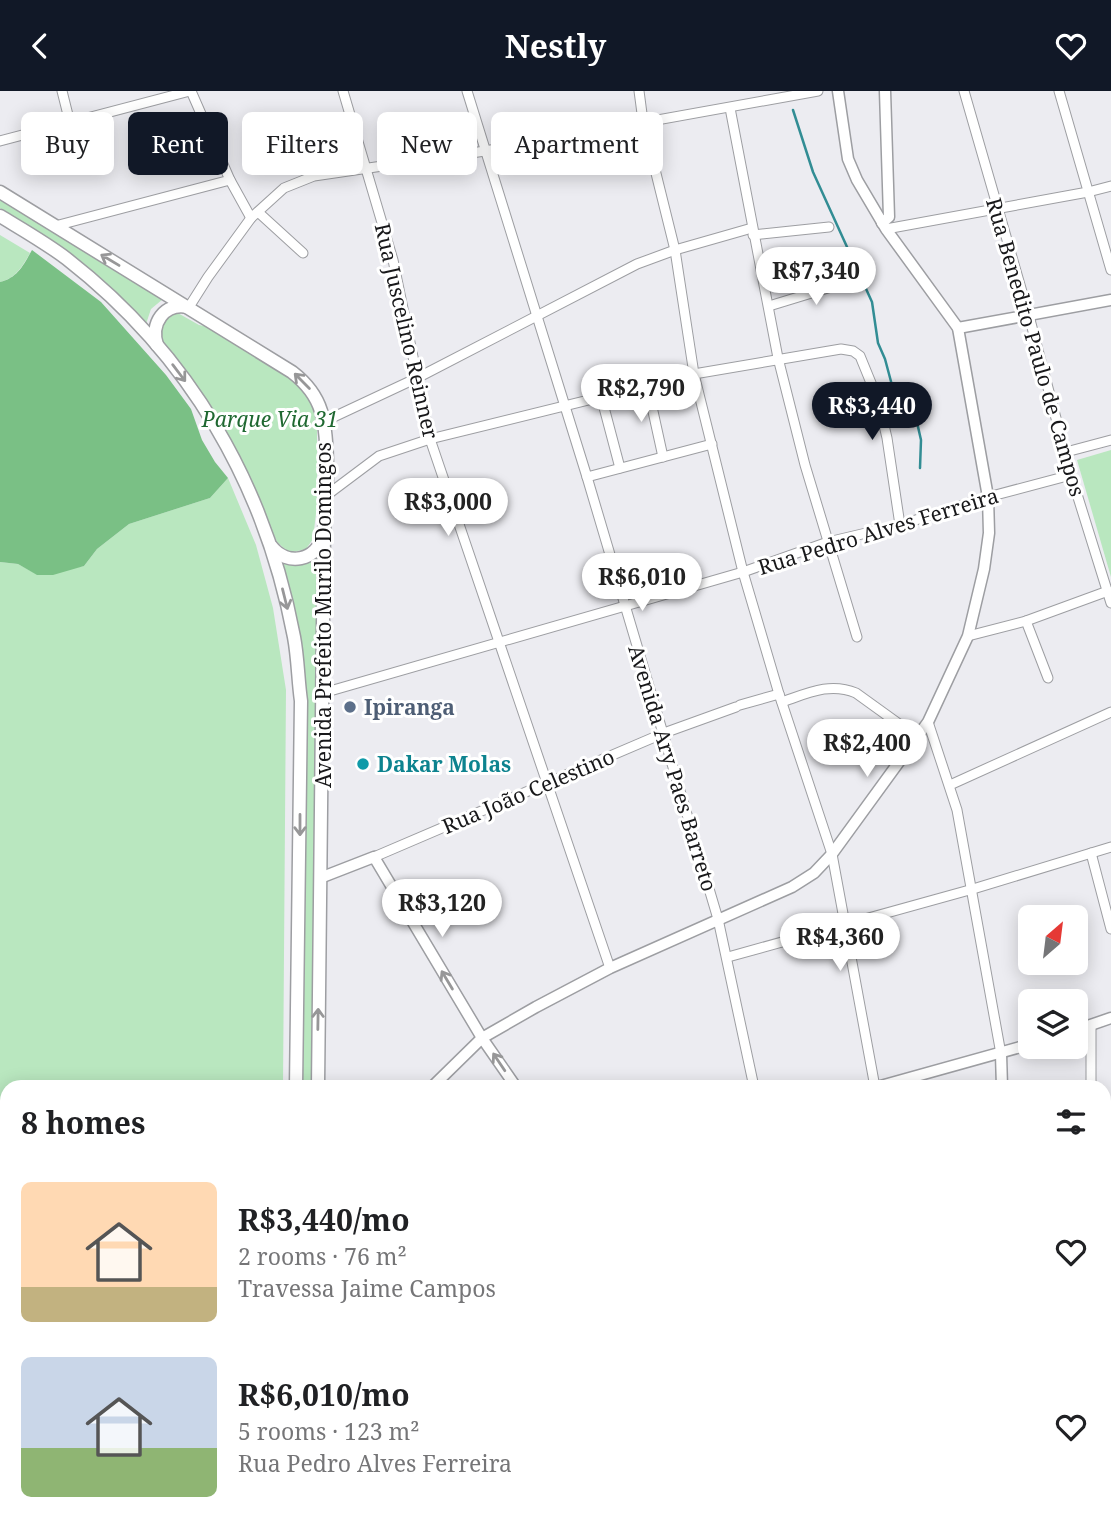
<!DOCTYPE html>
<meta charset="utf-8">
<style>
body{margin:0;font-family:"Noto Serif",serif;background:#f2f2f2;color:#202124;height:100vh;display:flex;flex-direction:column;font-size:26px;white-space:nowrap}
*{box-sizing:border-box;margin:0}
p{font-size:23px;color:#757577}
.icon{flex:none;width:38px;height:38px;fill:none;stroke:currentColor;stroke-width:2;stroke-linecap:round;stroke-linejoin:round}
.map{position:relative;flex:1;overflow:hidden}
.details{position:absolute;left:0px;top:989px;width:1111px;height:450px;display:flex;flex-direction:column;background:#fff;border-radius:21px 21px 0 0;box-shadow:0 4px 18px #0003}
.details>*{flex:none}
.banner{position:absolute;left:21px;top:21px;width:700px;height:63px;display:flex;gap:14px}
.needle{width:46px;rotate:28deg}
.controls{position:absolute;left:1018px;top:814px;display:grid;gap:14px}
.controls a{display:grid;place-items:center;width:70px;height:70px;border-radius:10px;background:#fff;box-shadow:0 4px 18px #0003;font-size:35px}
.price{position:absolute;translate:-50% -60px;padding:0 16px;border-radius:24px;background:#fff;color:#222;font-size:23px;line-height:46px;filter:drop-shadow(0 2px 4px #0008)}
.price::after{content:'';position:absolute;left:50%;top:42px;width:21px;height:16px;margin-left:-10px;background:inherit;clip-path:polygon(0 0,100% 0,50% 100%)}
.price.on{background:#111827;color:#fff}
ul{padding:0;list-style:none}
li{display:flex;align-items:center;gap:21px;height:175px;padding:0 21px}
li span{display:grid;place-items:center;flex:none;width:196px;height:140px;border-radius:10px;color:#555}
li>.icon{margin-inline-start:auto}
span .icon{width:84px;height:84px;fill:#fffc;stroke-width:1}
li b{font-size:30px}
h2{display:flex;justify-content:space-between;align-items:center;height:84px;padding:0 21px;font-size:30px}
.chip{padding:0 24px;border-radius:10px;background:#fff;box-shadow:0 4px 18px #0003;font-size:24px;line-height:63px}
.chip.on{background:#111827;color:#fff}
header{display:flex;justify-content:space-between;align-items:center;height:91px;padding:0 21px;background:#111827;color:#fff;font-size:32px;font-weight:700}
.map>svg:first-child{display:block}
.built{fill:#e1e2ef}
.green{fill:#b9e7bf}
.forest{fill:#7ac085}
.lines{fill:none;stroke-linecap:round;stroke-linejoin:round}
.stream{stroke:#328d94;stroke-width:2.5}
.minor-casing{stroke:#9d9ea2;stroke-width:11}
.tertiary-casing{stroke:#9d9ea2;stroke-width:13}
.secondary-casing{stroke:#9d9ea2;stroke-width:15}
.minor{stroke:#fff;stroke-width:9}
.tertiary{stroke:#fff;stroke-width:10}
.secondary{stroke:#fff;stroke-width:12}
.oneway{stroke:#979798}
.service-dot{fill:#5c6f8a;stroke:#fff;stroke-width:2.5}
.culture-dot{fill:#0f9aa8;stroke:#fff;stroke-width:2.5}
.labels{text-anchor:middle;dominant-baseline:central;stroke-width:6;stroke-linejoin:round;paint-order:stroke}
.street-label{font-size:21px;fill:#18181a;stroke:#fff}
.park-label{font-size:21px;font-style:italic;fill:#1f6831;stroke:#fff}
.service-label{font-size:21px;font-weight:bold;fill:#4e5e75;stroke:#fff;text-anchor:start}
.culture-label{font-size:21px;font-weight:bold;fill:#0d838f;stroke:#fff;text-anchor:start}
</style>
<header><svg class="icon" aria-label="back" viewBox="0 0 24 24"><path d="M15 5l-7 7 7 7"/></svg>Nestly<svg class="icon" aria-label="heart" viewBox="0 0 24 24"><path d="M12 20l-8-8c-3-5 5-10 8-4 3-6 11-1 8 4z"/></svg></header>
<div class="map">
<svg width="1111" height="1438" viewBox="0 0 1111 1438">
<rect width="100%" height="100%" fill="#ececf1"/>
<!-- built -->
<g class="built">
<rect x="597" y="1432" width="145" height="6"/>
<rect x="759" y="1432" width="104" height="6"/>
</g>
<!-- green -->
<g class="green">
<path d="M0,107L163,208L151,218L146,233C103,186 54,151 0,117Z"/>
<path d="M0,144L30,162C22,176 16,187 0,191Z"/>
<path d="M176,221L199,234L209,236L293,287L314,314L317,332V414L313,448L306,458L293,461L287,460L277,451L241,368L211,317L161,251L159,231Z"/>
<path d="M1111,359V486L1077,369Z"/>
<path d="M228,387L256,454L273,517L286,599L283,996H7V1369L0,1373V471L18,473L38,484L84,475L97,458L129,433L210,407Z"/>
<path d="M318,465L313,996H301L305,655L280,469C293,476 306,475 318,465Z"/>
<path d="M7,1391V1432H265L266,1438H0V1394Z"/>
<rect x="436" y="1432" width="113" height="6"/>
</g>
<!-- forest -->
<path class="forest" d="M32,159L101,211L166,284L191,318L202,349L215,371L228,387L210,407L129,433L97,458L84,475L53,484H37L18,473L0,471V191C18,187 24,173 32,159Z"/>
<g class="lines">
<!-- stream -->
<path class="stream" d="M793,19L813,81L872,211L878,252L885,268L893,298L916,327L921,349L920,377"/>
<defs>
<g id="minor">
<path d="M62,0L70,32"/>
<path d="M191,0L230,89L251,127"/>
<path d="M343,0L393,169L430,348L610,877"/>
<path d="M467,0L587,386L718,828L754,996"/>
<path d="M639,0L643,30L675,159L694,283L743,481L779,603L832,763L875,996"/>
<path d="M964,0L1029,225L1071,384L1111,512"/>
<path d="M1059,0L1111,179"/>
<path d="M730,17L778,267L805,374L857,546"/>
<path d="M0,50L190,0"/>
<path d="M258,121L303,162"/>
<path d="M55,135L230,89"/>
<path d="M886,138L1088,101L1111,95"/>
<path d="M753,144L829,136"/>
<path d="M769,215L854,189"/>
<path d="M189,216L208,186L251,127L284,97L314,85L485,60L818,0"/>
<path d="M647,293L663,366"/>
<path d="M601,305L620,377"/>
<path d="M323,331L419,286L637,173L675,159L752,137"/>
<path d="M1066,361L1111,349"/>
<path d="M587,386L712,353"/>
<path d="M327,404L379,365L430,348L694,283L841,258L853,260L860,265L878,309L887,347L900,434"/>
<path d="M1026,530L1048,587"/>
<path d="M968,545L1026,530L1108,500"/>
<path d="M323,602L743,481L828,451L900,434L988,406L1071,384"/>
<path d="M782,611C808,602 830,591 856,602L917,646"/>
<path d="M740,614L779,603"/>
<path d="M928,631L957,719L1001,963"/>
<path d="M950,694L1111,621"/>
<path d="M1091,762L1111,838"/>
<path d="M374,766L664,642L736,616"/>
<path d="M728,866L973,798L1111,756"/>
<path d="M1091,996V934"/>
<path d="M1104,1018H1111"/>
<path d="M1104,1165H1111"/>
<path d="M429,1438V1432"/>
<path d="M872,1438L873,1432"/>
<path d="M1086,1438V1432"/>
</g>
<g id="tertiary">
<path d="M882,132L889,126L885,0"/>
<path d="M958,237L1111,209"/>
<path d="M320,787L374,766L482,947L516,996"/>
<path d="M1076,939L1111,927"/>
<path d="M1001,963L1002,996"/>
<path d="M432,996L482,947L536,916L610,877L792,796L814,782L832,763L928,631L968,545L984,478L989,442L988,406L958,237L886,138L857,89L848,68L838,0"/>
<path d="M877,996L1031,953"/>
<path d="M1104,1324H1111"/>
<path d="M753,1438L754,1432"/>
<path d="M997,1438L998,1432"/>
</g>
<g id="secondary">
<path d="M0,101L292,281C305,291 316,304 321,320C330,350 327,408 324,440L318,996"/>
<path d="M0,125C23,139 46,152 67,168C190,264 265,393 294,546C298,567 298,589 301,610L296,996"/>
<path d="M157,254C150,233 164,211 188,216"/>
<path d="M271,455C287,476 317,470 323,444"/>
<path d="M277,1432L279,1438"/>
<path d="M313,1438V1432"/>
</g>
</defs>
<!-- minor casing -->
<use href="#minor" class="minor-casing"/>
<!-- tertiary casing -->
<use href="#tertiary" class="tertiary-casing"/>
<!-- secondary casing -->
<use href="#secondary" class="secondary-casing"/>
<!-- minor -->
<use href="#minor" class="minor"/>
<!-- tertiary -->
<use href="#tertiary" class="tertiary"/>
<!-- secondary -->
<use href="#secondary" class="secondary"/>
</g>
<!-- one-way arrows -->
<defs><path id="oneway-shaft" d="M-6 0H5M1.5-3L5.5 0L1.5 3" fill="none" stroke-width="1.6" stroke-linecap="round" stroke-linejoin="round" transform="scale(1.75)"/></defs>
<g class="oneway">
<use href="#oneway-shaft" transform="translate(110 169) rotate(-149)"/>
<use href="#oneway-shaft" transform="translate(179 282) rotate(53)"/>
<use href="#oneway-shaft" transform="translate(302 290) rotate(-135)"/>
<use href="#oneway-shaft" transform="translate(285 508) rotate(76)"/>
<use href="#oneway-shaft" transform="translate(300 734) rotate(90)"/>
<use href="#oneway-shaft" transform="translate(447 889) rotate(-121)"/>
<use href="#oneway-shaft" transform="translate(318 928) rotate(-89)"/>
<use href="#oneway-shaft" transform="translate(499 971) rotate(-124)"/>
</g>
<!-- markers -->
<circle class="service-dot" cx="350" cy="616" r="7"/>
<circle class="culture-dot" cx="363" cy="673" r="7"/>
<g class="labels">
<!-- street labels -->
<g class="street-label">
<text transform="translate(407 240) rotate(77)">Rua Juscelino Reinner</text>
<text transform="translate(1036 256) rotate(74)">Rua Benedito Paulo de Campos</text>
<text transform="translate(878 440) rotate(-17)">Rua Pedro Alves Ferreira</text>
<text transform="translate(323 524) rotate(-90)">Avenida Prefeito Murilo Domingos</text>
<text transform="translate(673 677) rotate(73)">Avenida Ary Paes Barreto</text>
<text transform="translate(528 700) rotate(-23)">Rua João Celestino</text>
</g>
<!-- park labels -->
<g class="park-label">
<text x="270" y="328">Parque Via 31</text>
</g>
<!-- service labels -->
<g class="service-label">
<text x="364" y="616">Ipiranga</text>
</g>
<!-- culture labels -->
<g class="culture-label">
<text x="377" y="673">Dakar Molas</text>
</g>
</g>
</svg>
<div class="controls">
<a><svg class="needle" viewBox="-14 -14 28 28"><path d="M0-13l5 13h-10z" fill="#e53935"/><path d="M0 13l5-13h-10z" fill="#757577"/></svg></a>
<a><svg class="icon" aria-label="layers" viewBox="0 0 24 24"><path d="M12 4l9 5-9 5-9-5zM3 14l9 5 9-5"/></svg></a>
</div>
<b class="price" style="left:816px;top:216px">R$7,340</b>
<b class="price" style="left:641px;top:333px">R$2,790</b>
<b class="price on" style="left:872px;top:351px">R$3,440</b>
<b class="price" style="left:448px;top:447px">R$3,000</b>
<b class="price" style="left:642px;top:522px">R$6,010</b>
<b class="price" style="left:867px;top:688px">R$2,400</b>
<b class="price" style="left:442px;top:848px">R$3,120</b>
<b class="price" style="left:840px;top:882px">R$4,360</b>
<div class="banner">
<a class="chip">Buy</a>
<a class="chip on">Rent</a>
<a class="chip">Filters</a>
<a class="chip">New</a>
<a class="chip">Apartment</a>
</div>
<section class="details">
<h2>8 homes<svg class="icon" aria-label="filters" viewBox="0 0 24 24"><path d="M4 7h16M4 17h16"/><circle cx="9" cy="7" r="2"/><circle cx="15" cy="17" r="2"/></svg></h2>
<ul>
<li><span style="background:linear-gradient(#ffd9b3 75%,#c2b280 0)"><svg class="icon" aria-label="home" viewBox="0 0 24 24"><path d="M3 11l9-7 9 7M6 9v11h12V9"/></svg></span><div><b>R$3,440/mo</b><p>2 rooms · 76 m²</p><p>Travessa Jaime Campos</p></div><svg class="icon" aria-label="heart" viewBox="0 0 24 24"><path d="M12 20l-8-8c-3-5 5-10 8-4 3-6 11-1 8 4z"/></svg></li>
<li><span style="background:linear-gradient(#c9d6e8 65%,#8fb573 0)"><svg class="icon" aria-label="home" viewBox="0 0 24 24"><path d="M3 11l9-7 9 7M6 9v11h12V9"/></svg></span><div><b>R$6,010/mo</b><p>5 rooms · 123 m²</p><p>Rua Pedro Alves Ferreira</p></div><svg class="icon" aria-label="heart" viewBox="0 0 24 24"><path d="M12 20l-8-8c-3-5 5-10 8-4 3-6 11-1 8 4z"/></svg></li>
</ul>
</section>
</div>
